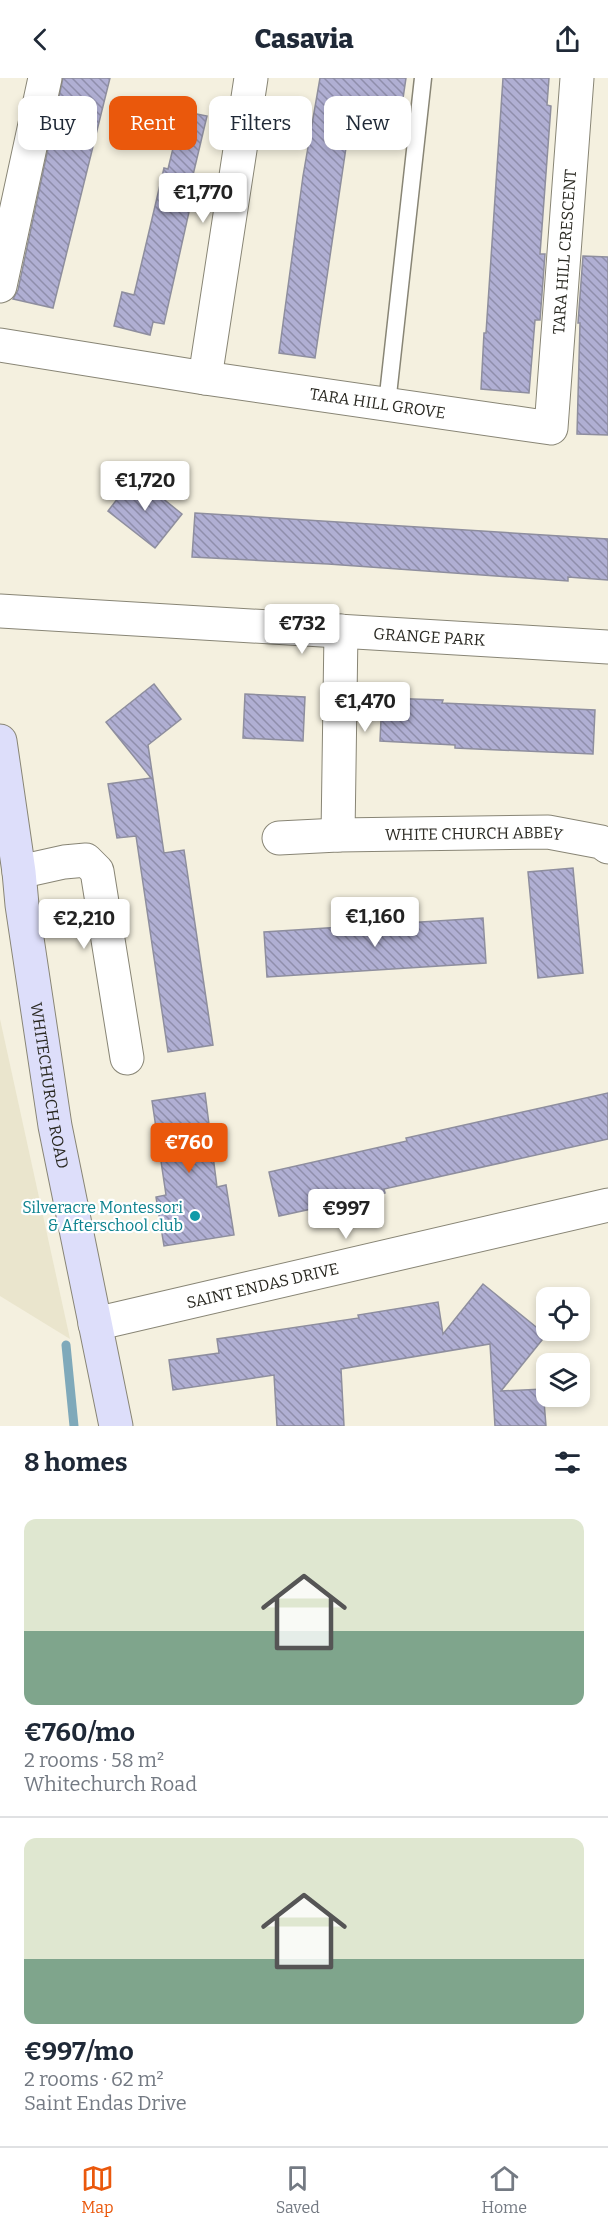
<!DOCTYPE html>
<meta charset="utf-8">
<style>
body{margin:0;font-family:Bitter,serif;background:#f6f6f7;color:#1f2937;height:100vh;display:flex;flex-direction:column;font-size:22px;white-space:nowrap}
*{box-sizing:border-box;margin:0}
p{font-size:20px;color:#747a83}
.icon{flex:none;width:33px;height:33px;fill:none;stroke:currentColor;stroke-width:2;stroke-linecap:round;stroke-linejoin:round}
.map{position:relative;height:1348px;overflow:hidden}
.panel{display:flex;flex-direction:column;background:#fff;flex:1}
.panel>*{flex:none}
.guide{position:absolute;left:18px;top:18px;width:573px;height:54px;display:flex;gap:12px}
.fabs{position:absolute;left:536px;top:1209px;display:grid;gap:12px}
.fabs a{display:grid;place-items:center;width:54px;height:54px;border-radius:12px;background:#fff;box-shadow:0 3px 9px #0003;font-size:30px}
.price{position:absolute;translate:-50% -51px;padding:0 14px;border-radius:6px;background:#fff;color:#222;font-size:20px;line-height:39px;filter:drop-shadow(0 2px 3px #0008)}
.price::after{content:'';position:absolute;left:50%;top:36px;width:18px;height:14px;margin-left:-9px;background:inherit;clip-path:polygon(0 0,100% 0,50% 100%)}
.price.current{background:#ea580c;color:#fff}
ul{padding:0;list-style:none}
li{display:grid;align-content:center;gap:12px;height:318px;padding:0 24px}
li+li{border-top:2px solid #e0e1e3}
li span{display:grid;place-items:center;height:186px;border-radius:12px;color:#555}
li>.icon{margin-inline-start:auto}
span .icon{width:108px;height:108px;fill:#fffc;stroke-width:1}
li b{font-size:26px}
h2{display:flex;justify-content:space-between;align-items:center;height:72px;padding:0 24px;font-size:26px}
.pill{padding:0 21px;border-radius:12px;background:#fff;box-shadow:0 3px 9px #0003;font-size:21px;line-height:54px}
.pill.current{background:#ea580c;color:#fff}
header{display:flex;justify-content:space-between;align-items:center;height:78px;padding:0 24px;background:#fff;font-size:27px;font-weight:800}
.tab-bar{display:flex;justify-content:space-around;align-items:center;height:84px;border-top:2px solid #e0e1e3;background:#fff;font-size:16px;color:#747a83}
.tab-bar a{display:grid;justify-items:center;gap:3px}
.tab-bar .current{color:#ea580c}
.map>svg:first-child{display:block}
.built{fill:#eae5cd}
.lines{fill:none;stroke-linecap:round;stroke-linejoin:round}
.stream{stroke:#7fa9ba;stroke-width:9}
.building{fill:url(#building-back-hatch);stroke:#8e8e9e;stroke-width:1.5}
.lane-casing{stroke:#888575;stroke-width:19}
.street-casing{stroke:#888575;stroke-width:35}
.secondary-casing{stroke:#888575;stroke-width:35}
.lane{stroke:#fff;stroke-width:16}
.street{stroke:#fff;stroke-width:33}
.secondary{stroke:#dddefa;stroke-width:33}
.culture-dot{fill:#0f9aa8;stroke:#fff;stroke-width:2}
.labels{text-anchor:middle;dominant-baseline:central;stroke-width:4.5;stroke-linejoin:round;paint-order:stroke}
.street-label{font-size:16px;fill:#2a2922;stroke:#fff}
.culture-label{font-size:16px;fill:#0d838f;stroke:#fff;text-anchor:end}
</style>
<header><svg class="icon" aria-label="back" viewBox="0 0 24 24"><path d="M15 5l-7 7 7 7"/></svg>Casavia<svg class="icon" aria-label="share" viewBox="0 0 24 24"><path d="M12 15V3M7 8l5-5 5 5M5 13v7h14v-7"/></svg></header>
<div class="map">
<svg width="608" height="1348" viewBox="0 0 608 1348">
<defs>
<pattern id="building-back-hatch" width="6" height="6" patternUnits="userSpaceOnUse" patternTransform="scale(1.5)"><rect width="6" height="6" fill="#b0afd3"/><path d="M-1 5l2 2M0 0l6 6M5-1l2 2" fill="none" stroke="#8f8eab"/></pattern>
</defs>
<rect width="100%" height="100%" fill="#f4f0df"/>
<!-- built -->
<path class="built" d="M0,941L70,1261L0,1218Z"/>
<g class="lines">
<!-- stream -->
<path class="stream" d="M66,1267L74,1348"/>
</g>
<!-- building -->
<g class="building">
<path d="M63,0H110L53,230L13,221L18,212Z"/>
<path d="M320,0H406L401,34L352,29L315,280L279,275L303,98Z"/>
<path d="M503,0H549L547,27L551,28L540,176H545L540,242H535L529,315L481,311L484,255H486Z"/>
<path d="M182,33L207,38L193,97L197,98L164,246L153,244L150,257L114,248L122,214L134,217L164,90L168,91Z"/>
<path d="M583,178L608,179V357L577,356L580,245H578Z"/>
<path d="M135,398L182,436L155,470L108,433Z"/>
<path d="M195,435L608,461V502L568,499V503L328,486L192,479Z"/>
<path d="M154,606L181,641L148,667L164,775L184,772L213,967L168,974L136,758L117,760L108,706L151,700L106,644Z"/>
<path d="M245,616L305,619L303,663L243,660Z"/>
<path d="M382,620L443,622L442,625L595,632L593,676L455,670V667L380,663Z"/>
<path d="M573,790L583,895L538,900L528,794Z"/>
<path d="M483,840L486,885L267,899L264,854Z"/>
<path d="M205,1015L217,1109L226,1107L234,1157L164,1168L156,1119L166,1117L152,1023Z"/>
<path d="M608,1015V1061L384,1111L385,1115L279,1138L269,1094L407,1063L406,1060Z"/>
<path d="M483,1206L546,1257L501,1313L543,1311L546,1348H495L490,1266L341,1291L344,1348H277L274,1297L173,1312L169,1282L219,1275L217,1261L359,1240L358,1237L438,1224L443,1256Z"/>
</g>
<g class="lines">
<defs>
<path id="lane" d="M387,326L423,0"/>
<g id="street">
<path d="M0,208L45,0"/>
<path id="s1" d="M0,267L205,300L551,350L577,0"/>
<path d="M205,300L251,0"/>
<path id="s2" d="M0,533L608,569"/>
<path d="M338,757L341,553"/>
<path id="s3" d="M279,760L338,757L548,754L601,764L608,769"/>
<path d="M19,794L64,784L86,782L97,793L127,980"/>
<path id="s4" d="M95,1246L608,1127"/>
</g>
<g id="secondary">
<path id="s5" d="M0,663L19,794L22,827L55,1048L116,1348"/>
</g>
</defs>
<!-- lane casing -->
<use href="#lane" class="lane-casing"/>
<!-- street casing -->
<use href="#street" class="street-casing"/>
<!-- secondary casing -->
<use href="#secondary" class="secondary-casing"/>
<!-- lane -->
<use href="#lane" class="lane"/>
<!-- street -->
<use href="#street" class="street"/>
<!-- secondary -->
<use href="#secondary" class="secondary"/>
</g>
<!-- markers -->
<circle class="culture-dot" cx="195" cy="1138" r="6"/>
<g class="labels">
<!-- street labels -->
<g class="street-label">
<text stroke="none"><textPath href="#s1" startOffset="734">TARA HILL CRESCENT</textPath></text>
<text stroke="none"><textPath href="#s1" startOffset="382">TARA HILL GROVE</textPath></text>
<text stroke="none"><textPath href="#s2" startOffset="430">GRANGE PARK</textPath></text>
<text stroke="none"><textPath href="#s3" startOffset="195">WHITE CHURCH ABBEY</textPath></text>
<text stroke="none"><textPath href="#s5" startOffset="348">WHITECHURCH ROAD</textPath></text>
<text stroke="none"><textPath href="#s4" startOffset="172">SAINT ENDAS DRIVE</textPath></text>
</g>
<!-- culture labels -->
<g class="culture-label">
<text x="183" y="1129">Silveracre Montessori<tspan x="183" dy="18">&amp; Afterschool club</tspan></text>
</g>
</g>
</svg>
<div class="fabs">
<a><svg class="icon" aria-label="locate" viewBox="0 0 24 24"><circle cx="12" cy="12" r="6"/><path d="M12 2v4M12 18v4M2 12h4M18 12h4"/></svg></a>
<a><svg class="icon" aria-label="layers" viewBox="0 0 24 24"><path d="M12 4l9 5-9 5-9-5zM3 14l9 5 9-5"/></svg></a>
</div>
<b class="price" style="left:203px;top:146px">€1,770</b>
<b class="price" style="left:145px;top:434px">€1,720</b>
<b class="price" style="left:302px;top:577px">€732</b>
<b class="price" style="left:365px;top:655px">€1,470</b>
<b class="price" style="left:375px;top:870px">€1,160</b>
<b class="price" style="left:84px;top:872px">€2,210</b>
<b class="price current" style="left:189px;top:1096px">€760</b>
<b class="price" style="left:346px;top:1162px">€997</b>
<div class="guide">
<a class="pill">Buy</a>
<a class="pill current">Rent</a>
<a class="pill">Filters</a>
<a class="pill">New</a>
</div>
</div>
<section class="panel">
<h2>8 homes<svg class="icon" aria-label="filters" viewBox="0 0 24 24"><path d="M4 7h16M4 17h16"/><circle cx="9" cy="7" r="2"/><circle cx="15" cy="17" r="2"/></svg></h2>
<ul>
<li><span style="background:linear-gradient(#dfe7d0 60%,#7fa58c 0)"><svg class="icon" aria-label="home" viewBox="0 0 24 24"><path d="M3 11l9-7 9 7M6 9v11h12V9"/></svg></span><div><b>€760/mo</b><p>2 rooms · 58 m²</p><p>Whitechurch Road</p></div></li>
<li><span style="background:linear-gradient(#dfe7d0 65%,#7fa58c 0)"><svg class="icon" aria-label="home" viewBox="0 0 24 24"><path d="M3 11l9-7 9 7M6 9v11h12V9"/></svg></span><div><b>€997/mo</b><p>2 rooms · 62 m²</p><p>Saint Endas Drive</p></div></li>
</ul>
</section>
<nav class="tab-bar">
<a class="current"><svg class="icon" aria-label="map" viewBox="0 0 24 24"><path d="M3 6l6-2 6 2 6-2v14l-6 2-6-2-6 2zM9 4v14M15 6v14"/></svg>Map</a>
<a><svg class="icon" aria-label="saved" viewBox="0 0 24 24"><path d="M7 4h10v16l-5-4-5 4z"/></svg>Saved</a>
<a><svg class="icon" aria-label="home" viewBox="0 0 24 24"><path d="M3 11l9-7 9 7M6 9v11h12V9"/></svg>Home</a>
</nav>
